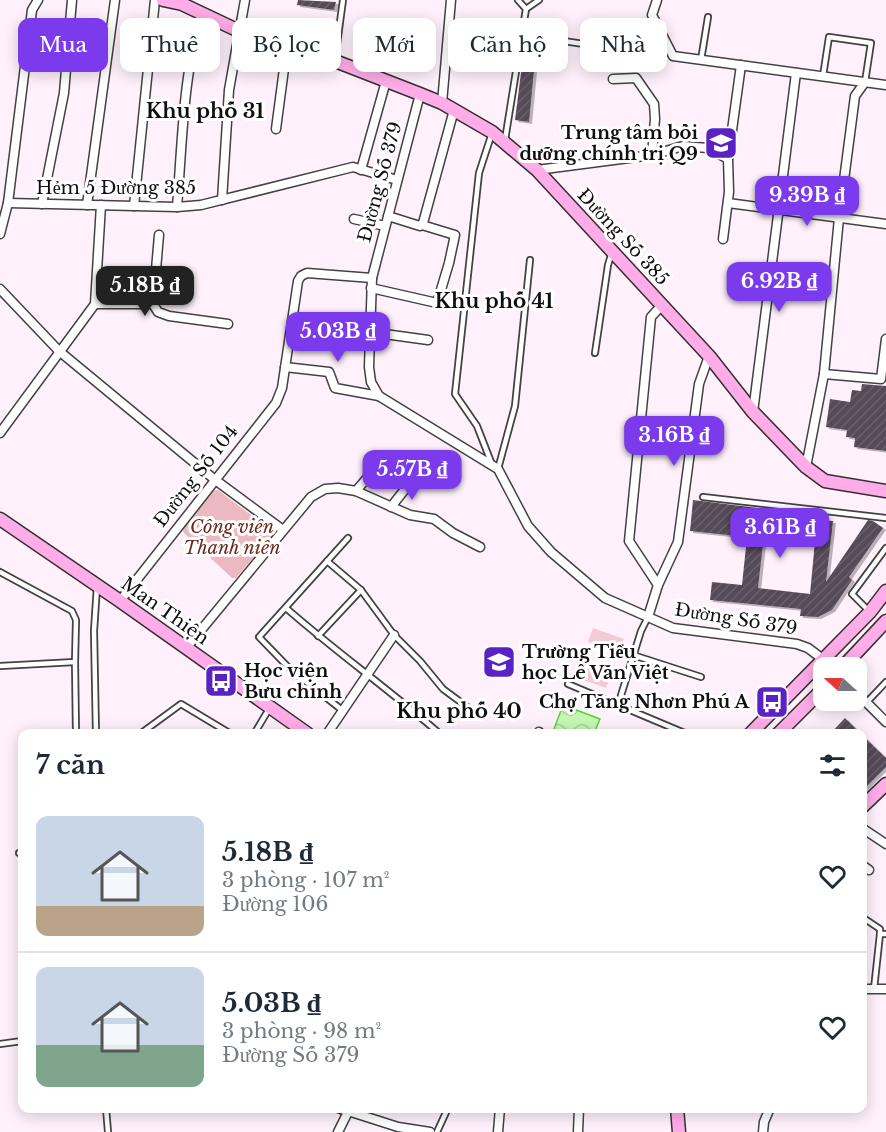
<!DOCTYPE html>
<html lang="vi">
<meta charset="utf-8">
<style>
body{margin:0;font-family:"Libre Baskerville",serif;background:#f2f2f3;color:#1f2937;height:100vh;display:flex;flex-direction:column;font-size:22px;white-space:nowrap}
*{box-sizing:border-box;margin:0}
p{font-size:20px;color:#747a83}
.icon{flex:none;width:33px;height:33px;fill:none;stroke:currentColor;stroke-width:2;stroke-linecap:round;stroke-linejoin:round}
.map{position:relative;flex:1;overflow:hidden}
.side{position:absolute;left:18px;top:729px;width:849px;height:384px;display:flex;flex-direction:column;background:#fff;border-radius:12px;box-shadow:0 3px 15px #0003}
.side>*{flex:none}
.banner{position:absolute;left:18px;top:18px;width:850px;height:54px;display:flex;gap:12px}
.needle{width:39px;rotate:291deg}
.buttons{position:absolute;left:813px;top:657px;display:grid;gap:12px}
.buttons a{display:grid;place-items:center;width:54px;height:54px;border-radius:12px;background:#fff;box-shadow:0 3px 15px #0003;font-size:30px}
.price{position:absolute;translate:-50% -51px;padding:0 14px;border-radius:12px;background:#7c3aed;color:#fff;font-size:20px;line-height:39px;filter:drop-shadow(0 2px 3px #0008)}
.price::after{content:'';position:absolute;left:50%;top:36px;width:18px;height:14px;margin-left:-9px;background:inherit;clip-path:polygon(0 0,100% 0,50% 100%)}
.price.active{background:#222;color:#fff}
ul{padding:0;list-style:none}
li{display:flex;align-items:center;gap:18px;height:150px;padding:0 18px}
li+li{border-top:2px solid #e0e1e3}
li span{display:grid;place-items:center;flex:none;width:168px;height:120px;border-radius:12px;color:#555}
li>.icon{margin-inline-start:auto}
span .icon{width:72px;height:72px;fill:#fffc;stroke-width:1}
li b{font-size:26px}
h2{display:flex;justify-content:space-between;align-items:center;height:72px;padding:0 18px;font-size:26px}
.pill{padding:0 21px;border-radius:12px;background:#fff;box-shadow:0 3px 15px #0003;font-size:21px;line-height:54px}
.pill.active{background:#7c3aed;color:#fff}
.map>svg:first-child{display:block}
.park{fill:#ebb9bf}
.pitch{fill:#f2cbd5}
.water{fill:url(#water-waves);stroke:#59d139;stroke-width:1.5}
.building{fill:url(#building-hatch);filter:url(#shadow)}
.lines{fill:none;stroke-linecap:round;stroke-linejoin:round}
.lane-casing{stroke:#424242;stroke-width:8}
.street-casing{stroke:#424242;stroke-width:11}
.secondary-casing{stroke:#313131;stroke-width:15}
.lane{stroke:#fff;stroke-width:4.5}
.street{stroke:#fff;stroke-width:8}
.secondary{stroke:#fface8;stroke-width:12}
.labels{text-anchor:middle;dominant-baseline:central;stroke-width:6;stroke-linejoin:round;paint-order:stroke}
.poi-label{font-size:18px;font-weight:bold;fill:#0f0f0f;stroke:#fff;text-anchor:end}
.street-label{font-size:18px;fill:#0f0f0f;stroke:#fff}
.park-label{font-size:18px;font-style:italic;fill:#692a1d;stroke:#fff}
.neighbourhood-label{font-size:20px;font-weight:bold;fill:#0f0f0f;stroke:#fff}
</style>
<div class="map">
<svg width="886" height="1132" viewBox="0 0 886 1132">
<defs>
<pattern id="water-waves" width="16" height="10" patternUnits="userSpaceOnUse" patternTransform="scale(1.5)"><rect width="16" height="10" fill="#c4f8b4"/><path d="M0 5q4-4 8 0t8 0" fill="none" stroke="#a7d39a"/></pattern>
<pattern id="building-hatch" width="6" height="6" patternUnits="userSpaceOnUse" patternTransform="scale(1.5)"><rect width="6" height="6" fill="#554b58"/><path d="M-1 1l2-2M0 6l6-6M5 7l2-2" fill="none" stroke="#69616b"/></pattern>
<filter id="shadow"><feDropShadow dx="3" dy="2" stdDeviation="0" flood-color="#0004"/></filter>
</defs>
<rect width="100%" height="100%" fill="#fff1fc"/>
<!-- park -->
<path class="park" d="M218,490L272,531V536L236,578H232L184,533L182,528L211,491Z"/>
<!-- pitch -->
<g class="pitch">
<path d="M593,628L624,639L619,654L588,642Z"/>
<path d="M580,662L611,674L606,688L575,677Z"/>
</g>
<!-- water -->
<path class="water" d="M563,705L600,719L594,733H567L554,729Z"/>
<!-- building -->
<g class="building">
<path d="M298,0L336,2L334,10L297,5Z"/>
<path d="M529,59L535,60L529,122L515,120L522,65Z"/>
<path d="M862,384L886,386V451L854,447L855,438L846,437L847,430L826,427L830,399L850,402L852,390L861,391Z"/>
<path d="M693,500L767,509L758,588L810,594L817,520L833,521L826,582L868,520L873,521L883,528L849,577L852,580L832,610L818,617L800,616L801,609L710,600L712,582L742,585L747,537L690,531Z"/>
<path d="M845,718L861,734H830Z"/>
<path d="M862,735L886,758V767L862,791Z"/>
</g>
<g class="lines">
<defs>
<g id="lane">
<path d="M526,9L539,0"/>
<path d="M522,35L584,44L606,39"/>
<path d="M335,59L343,0"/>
<path d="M701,60L708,17"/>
<path d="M823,76L829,37L871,43L865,82"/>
<path d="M505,140L526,9L518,0"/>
<path d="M595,353L608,265L612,252"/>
<path d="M491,462L477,426L455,394L479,173L492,133"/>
<path d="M498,469L515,406L530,260"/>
<path d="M703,497L886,518"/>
<path d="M327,561L361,590L394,635L420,661L443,689L470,709"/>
<path d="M0,572L72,611L76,620L75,662L0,666"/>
<path d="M286,608C336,652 390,690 440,734"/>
<path d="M868,610L852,594L886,548"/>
<path d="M318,636L361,590"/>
<path d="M633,655L701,677"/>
<path d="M75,662L76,734"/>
<path d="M568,684L687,734"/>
<path d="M867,702L886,682"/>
<path d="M618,705L641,631L648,617"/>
<path d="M342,710L290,669L259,637L348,538"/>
<path d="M96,734L94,631L97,586"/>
<path d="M140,734L181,704L231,734"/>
<path d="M254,734L269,709"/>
<path d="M19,853H22"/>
<path d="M862,917L880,929V934H886"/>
<path d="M874,989L880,934"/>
<path d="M0,1044L22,1041"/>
<path d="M106,1108L108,1132"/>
<path d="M334,1108L347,1113"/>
<path d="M437,1132L448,1108"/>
</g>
<g id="street">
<path d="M657,0L652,15L673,56L886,85"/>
<path d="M613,79L636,78L654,104L655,119L652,155"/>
<path d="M420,94L372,278L369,367L371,382L379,396L498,469L528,526L551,552L605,598L673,628L797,644L808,648L824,660"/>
<path d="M442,103L451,0"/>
<path d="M276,129L287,46"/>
<path d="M728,159L741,65"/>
<path d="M361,170L386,81"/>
<path d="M537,170L652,155L683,146L708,148L728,159L729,192L723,239"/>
<path d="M222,200L229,90L245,0"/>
<path d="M8,203L177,207L201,205L353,167L397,180"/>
<path d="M728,203L886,224"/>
<path d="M42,204L64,93L72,0"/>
<path d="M87,205L115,0"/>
<path d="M134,206L155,0"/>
<path d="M177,207C182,147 183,71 202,14"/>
<path d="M388,216L420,226L423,223L454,110"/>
<path d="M354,219L385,226"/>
<path d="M0,234L8,203L32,10L38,0"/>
<path d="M159,235L153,304L158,312L169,316L228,324"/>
<path d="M371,288L437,303L449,263L455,235L422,225"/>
<path d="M0,289L59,351L214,479L283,530"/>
<path d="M95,304H153"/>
<path d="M370,332L428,340"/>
<path d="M285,367L329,372L335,388L379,396"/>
<path d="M824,374L881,379L886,339"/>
<path d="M753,412L796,73"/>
<path d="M0,433L95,304L101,205"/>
<path d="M806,467L824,374L839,218L855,96L865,82"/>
<path d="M356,491L384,458"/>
<path d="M391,507L413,479"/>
<path d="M658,585L629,541L651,317L662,305"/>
<path d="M120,601L276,403L282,388L298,281L301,276L307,273L372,278"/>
<path d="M648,617L658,585L678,542L699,384L709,356"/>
<path d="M187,647L311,497L325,489L338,488L356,491L410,515L434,519L453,533L480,547"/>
<path d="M856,692L886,722"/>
<path d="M327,734L394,635"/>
<path d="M538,734L539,732"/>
<path d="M862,828L886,844"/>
<path d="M862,865L869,870"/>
<path d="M862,989H886"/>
<path d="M348,1111L398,1127L430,1132"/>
<path d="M338,1132L350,1108"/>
<path d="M498,1132L500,1108"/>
<path d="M578,1132L579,1108"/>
<path d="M763,1132L764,1122L770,1108"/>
</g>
<g id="secondary">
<path d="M163,0L182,4L239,31L335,61L420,94L442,103L492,132L537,170L709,356L753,412L806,467L825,481L886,491"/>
<path d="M0,519L120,601L308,734"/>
<path d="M842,668L886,621"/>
<path d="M750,734L870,612L886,591"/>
<path d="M778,734L824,688"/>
<path d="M862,807L886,784"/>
<path d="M677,1108L679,1132"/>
</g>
</defs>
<!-- lane casing -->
<use href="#lane" class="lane-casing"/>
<!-- street casing -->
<use href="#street" class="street-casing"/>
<!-- secondary casing -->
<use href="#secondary" class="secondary-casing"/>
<!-- lane -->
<use href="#lane" class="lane"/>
<!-- street -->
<use href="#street" class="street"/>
<!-- secondary -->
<use href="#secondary" class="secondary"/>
</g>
<!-- icons -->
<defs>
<symbol id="school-square" viewBox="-11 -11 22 22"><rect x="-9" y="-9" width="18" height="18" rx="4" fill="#5922c3" stroke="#fff"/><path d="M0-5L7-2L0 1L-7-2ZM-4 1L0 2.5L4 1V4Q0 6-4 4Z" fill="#fff"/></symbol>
<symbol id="bus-square" viewBox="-11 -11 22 22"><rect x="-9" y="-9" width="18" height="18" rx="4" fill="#5922c3" stroke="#fff"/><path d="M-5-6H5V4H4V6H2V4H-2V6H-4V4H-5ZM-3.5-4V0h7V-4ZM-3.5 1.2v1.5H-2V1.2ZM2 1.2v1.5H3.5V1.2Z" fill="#fff"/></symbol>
</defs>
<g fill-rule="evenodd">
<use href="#school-square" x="702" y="124" width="38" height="38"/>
<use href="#school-square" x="480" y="643" width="38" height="38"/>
<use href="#bus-square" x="202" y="662" width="38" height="38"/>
<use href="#bus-square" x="753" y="683" width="38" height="38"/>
</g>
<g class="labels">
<!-- poi labels -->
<g class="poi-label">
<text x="698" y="133">Trung tâm bồi<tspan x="698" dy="21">dưỡng chính trị Q9</tspan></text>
<text x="522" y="652" text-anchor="start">Trường Tiểu<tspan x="522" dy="21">học Lê Văn Việt</tspan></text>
<text x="244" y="671" text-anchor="start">Học viện<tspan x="244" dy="21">Bưu chính</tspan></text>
<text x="749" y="702">Chợ Tăng Nhơn Phú A</text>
</g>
<!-- street labels -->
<g class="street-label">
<text transform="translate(380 182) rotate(-75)">Đường Số 379</text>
<text x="116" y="188">Hẻm 5 Đường 385</text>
<text transform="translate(623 237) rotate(47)">Đường Số 385</text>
<text transform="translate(196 476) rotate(-52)">Đường Số 104</text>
<text transform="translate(165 611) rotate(35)">Man Thiện</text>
<text transform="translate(736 619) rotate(9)">Đường Số 379</text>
</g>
<!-- park labels -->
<g class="park-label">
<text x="232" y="527">Công viên<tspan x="232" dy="21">Thanh niên</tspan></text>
</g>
<!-- neighbourhood labels -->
<g class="neighbourhood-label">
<text x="205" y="111">Khu phố 31</text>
<text x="494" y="301">Khu phố 41</text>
<text x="459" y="711">Khu phố 40</text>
</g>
</g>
</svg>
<div class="buttons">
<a><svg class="needle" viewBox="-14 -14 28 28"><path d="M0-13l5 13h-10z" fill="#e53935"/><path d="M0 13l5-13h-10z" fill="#747a83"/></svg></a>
</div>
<b class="price" style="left:807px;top:227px">9.39B ₫</b>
<b class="price" style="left:779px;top:313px">6.92B ₫</b>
<b class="price active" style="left:145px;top:317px">5.18B ₫</b>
<b class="price" style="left:338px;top:363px">5.03B ₫</b>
<b class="price" style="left:674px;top:467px">3.16B ₫</b>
<b class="price" style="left:412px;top:501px">5.57B ₫</b>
<b class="price" style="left:780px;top:559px">3.61B ₫</b>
<div class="banner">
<a class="pill active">Mua</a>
<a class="pill">Thuê</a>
<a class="pill">Bộ lọc</a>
<a class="pill">Mới</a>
<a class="pill">Căn hộ</a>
<a class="pill">Nhà</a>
</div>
<section class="side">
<h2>7 căn<svg class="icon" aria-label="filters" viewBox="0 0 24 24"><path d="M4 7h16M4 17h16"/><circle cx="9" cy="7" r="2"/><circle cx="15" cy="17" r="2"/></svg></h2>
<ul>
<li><span style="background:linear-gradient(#c9d6e8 75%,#b9a48a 0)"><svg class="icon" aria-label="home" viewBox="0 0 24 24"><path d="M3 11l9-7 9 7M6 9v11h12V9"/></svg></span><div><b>5.18B ₫</b><p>3 phòng · 107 m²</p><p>Đường 106</p></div><svg class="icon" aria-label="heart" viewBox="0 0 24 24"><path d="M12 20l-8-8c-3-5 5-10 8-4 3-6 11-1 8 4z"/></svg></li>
<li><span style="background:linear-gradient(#c9d6e8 65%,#7fa58c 0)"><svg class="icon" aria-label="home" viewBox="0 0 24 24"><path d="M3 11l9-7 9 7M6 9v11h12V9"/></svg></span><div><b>5.03B ₫</b><p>3 phòng · 98 m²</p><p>Đường Số 379</p></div><svg class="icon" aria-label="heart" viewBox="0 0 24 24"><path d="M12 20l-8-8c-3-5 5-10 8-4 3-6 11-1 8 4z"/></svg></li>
</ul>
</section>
</div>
